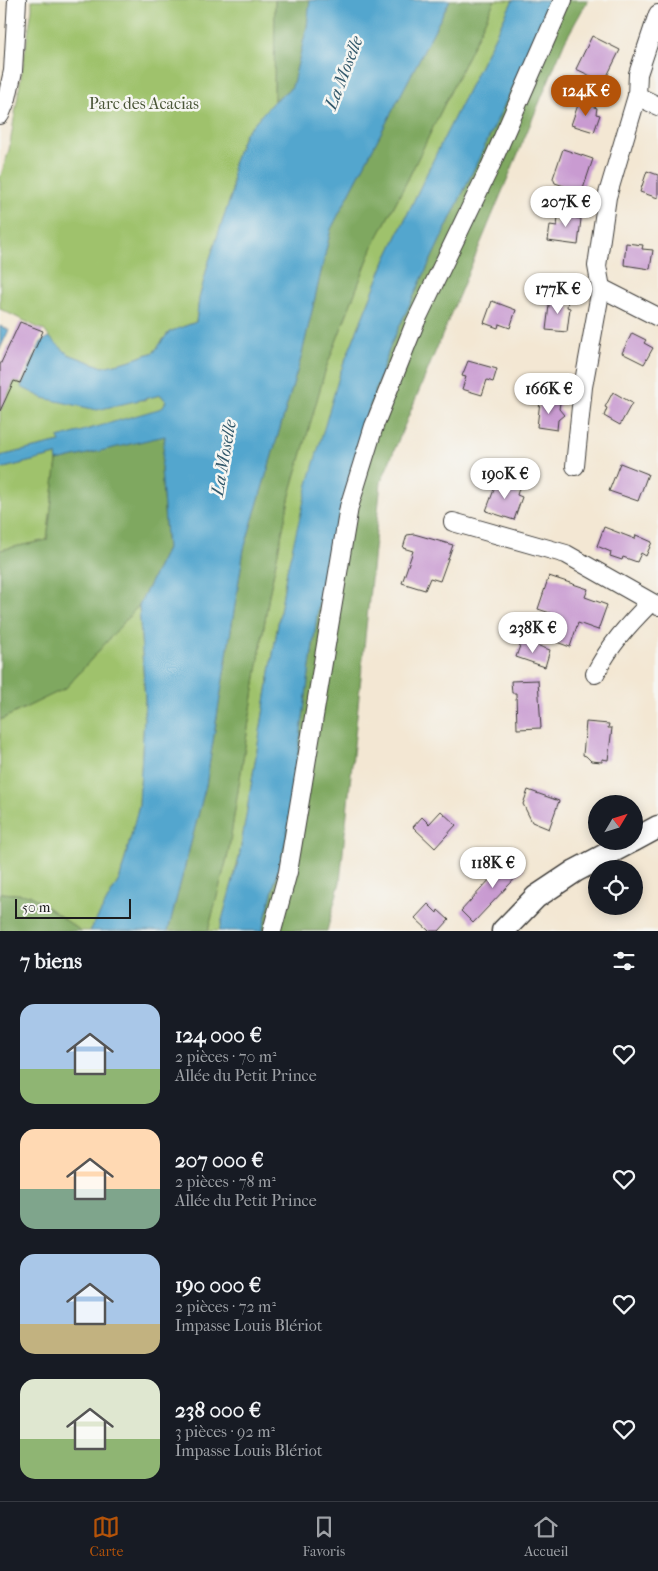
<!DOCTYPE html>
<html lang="fr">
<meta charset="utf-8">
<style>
body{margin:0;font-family:"IM FELL French Canon",serif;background:#242831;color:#f1f3f6;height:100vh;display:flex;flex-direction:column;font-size:19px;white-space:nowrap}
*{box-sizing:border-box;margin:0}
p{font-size:16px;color:#9ea1a6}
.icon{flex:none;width:28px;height:28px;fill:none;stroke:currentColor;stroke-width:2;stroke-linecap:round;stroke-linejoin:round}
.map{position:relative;height:931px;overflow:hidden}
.details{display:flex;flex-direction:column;background:#171b24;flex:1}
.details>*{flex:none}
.needle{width:32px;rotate:52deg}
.buttons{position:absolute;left:588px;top:795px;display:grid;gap:10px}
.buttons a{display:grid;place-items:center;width:55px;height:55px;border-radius:50%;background:#171b24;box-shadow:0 2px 12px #0003;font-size:25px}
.scale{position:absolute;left:15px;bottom:12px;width:116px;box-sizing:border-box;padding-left:5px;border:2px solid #1c1c1c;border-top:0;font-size:14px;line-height:18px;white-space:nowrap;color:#1c1c1c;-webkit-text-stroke:4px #f6f6f2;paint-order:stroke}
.price{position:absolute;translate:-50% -42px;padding:0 11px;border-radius:18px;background:#fff;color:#222;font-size:16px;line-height:32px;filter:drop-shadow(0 1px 2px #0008)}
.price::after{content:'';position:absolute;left:50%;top:30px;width:15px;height:11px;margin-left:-8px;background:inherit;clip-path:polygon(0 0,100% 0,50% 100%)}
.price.current{background:#b45309;color:#fff}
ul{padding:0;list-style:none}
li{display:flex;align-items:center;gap:15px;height:125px;padding:0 20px}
li span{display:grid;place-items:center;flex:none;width:140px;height:100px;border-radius:15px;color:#555}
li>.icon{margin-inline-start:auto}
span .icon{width:60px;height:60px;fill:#fffc;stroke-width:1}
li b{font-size:21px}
h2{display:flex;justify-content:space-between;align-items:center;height:60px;padding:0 20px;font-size:21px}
.tab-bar{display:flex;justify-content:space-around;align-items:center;height:70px;border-top:1px solid #363941;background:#171b24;font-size:14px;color:#9ea1a6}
.tab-bar a{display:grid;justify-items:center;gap:2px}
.tab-bar .current{color:#b45309}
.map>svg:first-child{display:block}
.green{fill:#9fc26c;stroke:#5e6f44}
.forest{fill:#7fa860;stroke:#4e623e}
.water{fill:#52a6ce;stroke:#376175}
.building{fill:#c99bd1}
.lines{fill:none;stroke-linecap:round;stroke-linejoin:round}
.minor-casing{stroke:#3c3a37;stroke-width:20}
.tertiary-casing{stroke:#3c3a37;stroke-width:25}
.minor{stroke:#fff;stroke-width:18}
.tertiary{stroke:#fff;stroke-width:22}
.labels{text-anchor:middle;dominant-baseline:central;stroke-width:5;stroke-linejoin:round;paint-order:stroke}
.park-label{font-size:16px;fill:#4a5638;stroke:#f6f6f2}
.water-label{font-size:18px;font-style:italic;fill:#345a6c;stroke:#f6f6f2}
</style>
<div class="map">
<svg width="658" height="931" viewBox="0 0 658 931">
<rect width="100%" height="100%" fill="#f6f6f2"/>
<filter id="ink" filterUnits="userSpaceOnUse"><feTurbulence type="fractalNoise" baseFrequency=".02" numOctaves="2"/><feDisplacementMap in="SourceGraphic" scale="10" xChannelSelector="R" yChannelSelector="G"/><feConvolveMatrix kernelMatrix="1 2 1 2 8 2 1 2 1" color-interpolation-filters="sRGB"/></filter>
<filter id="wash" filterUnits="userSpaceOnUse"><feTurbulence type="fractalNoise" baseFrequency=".0096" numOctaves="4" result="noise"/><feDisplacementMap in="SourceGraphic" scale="20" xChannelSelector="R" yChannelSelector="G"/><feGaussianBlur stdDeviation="1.12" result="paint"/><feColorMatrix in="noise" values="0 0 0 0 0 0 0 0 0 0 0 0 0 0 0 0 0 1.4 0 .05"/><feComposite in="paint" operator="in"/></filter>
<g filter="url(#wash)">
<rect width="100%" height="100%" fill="#f3e7d3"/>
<!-- green -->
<g class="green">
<path d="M32,0H275L274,101L245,133L233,164L232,193L208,264L199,299L196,322L169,332L154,352L128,361L103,367L68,354L49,337L45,331L0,309V178L9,150L32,9Z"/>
<path d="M495,0H513L438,150L386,259L340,373L287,570L239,858L219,931H208L228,854L269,595L290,495L326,368L373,246L407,181Z"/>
<path d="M14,381L21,383V387L144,400L152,396L161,395L166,401L162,409L59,438L60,442L0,456V411Z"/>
<path d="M56,455L57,461L47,540L0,550V469Z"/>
<path d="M139,605L145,700L139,805L120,878L90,931H81L30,895L0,893V720L66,688Z"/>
</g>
<!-- forest -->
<g class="forest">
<path d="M275,0H310L307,27L292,87L274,101Z"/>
<path d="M450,0H495L407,181L373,246L326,368L290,495L269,595L228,854L208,931H168L206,785L244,549L301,358L331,229Z"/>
<path d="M554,0H588L565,41L381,482L340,882L327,931H262L286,840L322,580L368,412L391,344Z"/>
<path d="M165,435L161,469L167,549L139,605L66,688L0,720V550L47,540L57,461Z"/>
<path d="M0,893L30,895L81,931H0Z"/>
</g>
<!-- water -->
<g class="water">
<path d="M310,0H450L331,229L301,358L244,549L206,785L168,931H90L120,878L139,805L145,700L139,605L167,549L161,469L165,436L57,461L56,455L0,469V456L60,442L58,438L162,408L166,401L161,395L97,410L43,398L21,387L41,342L49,337L68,354L103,367L128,361L154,352L169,332L196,322L199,299L208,264L232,193L233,164L245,133L274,101L292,87L307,27Z"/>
<path d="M513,0H554L391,344L368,412L322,580L286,840L262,931H219L239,858L287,570L308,484L340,373L386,259L438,150Z"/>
<path d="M0,326L9,330L0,349Z"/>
</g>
<g id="blocks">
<!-- building -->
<g class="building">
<path d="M592,36L620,50L604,82L576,69Z"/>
<path d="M579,102L597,108L596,114L600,115L594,132L571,125Z"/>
<path d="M563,149L593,159L582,192L555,183L553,178Z"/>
<path d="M647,171L658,175V198L640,192Z"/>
<path d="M559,209L577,211L576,218L581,219L578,245L548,241L550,225L557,226Z"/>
<path d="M626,243L643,245L642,249L653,250L650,269L624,265Z"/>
<path d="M550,297L568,300L567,307L570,308L567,332L546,330Z"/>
<path d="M492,301L516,310L510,328L499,324L498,328L484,323Z"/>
<path d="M20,322L43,331L20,383L14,381L0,411V365Z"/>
<path d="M632,333L646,340L644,343L653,348L644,364L622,353Z"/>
<path d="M468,361L497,369L493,382L487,380L482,395L462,389L466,377L462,376Z"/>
<path d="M613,392L632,403L620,425L604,416L607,408L605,407Z"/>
<path d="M540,401L560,403L559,409L564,415L558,420L557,430L537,427Z"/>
<path d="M620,463L648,474L638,501L609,491Z"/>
<path d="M503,479L520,485L517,495L522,497L514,520L486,511L495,487L500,489Z"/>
<path d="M604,527L635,539L636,535L652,542L646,556L641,553L637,562L623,557L622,560L610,556L611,552L597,546Z"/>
<path d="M414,534L453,545L440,581L430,578L425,590L402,583L413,551L403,548L407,535Z"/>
<path d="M549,576L588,589L585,597L607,605L598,630L578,623L570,647L546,638L553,618L549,616L550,613L538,609Z"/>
<path d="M522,640L550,650L545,667L516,657Z"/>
<path d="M538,680L541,728L517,729L516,693H512L511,681Z"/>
<path d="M586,722L609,724L608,728H612L608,760L602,759V762L591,761L586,756L583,755Z"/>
<path d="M528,790L559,801L549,829L532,822L523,804Z"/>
<path d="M441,811L456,825L435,848L413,827L422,817L429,824Z"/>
<path d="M511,856L524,869L473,923L461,911Z"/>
<path d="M428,904L437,913L438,910L449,920L439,931H429L415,918Z"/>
</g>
</g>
</g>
<g filter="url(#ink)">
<use href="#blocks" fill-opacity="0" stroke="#3c3a37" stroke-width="1"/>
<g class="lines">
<defs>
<g id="minor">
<path d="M637,96L658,106"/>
<path d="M0,115L7,98L13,71L17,0"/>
<path d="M601,288L658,317"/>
<path d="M575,466L583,387L601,288L597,266L607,197L637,96L638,74L658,14"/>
<path d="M453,522L566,554L658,606"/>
<path d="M595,674C610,645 627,626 650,603"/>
<path d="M272,931L288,872L349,507L374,426L415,323L490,167L563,0"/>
</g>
<g id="tertiary">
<path d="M634,840L658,827"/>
<path d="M503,931L536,897L575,871L632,841"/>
</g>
</defs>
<!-- minor casing -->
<use href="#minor" class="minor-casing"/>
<!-- tertiary casing -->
<use href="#tertiary" class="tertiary-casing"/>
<!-- minor -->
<use href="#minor" class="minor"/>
<!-- tertiary -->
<use href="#tertiary" class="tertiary"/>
</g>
</g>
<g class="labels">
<!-- park labels -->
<g class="park-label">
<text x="144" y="103">Parc des Acacias</text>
</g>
<!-- water labels -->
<g class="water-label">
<text transform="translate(344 73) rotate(-69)">La Moselle</text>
<text transform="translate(224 458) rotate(-80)">La Moselle</text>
</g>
</g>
</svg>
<div class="buttons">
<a><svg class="needle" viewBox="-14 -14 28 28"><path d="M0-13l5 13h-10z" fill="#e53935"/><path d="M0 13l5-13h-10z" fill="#9ea1a6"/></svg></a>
<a><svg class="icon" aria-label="locate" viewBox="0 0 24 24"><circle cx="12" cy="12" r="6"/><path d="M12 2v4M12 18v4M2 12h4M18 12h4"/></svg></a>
</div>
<div class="scale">50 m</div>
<b class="price current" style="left:586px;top:117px">124K €</b>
<b class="price" style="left:566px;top:228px">207K €</b>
<b class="price" style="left:558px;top:315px">177K €</b>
<b class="price" style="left:549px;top:415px">166K €</b>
<b class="price" style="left:505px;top:500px">190K €</b>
<b class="price" style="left:533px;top:654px">238K €</b>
<b class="price" style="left:493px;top:889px">118K €</b>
</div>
<section class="details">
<h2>7 biens<svg class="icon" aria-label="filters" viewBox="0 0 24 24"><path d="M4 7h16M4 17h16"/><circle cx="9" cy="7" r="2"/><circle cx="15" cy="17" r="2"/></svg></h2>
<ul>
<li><span style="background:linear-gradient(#a9c7e8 65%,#8fb573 0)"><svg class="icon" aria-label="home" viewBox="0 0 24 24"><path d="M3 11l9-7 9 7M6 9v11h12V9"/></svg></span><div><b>124 000 €</b><p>2 pièces · 70 m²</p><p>Allée du Petit Prince</p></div><svg class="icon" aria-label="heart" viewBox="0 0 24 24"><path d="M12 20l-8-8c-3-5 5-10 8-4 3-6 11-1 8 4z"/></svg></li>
<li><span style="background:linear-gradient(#ffd9b3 60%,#7fa58c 0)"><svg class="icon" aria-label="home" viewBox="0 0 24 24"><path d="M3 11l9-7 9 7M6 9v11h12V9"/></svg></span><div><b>207 000 €</b><p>2 pièces · 78 m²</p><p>Allée du Petit Prince</p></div><svg class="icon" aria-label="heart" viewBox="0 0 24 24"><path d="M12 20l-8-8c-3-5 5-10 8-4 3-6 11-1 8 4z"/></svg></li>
<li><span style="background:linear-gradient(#a9c7e8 70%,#c2b280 0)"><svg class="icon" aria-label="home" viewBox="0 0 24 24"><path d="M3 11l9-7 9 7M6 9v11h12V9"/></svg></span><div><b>190 000 €</b><p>2 pièces · 72 m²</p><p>Impasse Louis Blériot</p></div><svg class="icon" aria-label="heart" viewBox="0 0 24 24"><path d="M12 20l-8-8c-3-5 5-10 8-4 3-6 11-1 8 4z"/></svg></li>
<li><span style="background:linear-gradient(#dfe7d0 60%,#8fb573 0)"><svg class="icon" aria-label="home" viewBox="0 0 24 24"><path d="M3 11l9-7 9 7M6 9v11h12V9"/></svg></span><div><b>238 000 €</b><p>3 pièces · 92 m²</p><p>Impasse Louis Blériot</p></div><svg class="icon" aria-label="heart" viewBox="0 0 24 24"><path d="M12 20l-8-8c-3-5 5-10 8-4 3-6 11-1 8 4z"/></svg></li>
</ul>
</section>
<nav class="tab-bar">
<a class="current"><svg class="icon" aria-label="map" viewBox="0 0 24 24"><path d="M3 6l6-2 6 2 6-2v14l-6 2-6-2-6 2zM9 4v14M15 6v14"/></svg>Carte</a>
<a><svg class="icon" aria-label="saved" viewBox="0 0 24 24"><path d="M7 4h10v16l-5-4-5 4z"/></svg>Favoris</a>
<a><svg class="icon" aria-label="home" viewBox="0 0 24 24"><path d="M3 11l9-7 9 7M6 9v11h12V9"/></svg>Accueil</a>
</nav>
